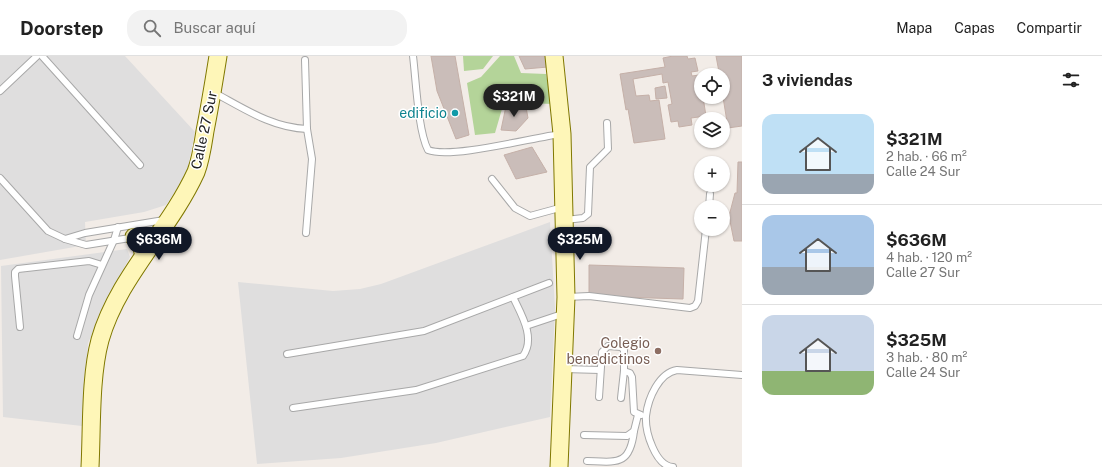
<!DOCTYPE html>
<html lang="es">
<meta charset="utf-8">
<style>
body{margin:0;font-family:"Public Sans",sans-serif;background:#f2f2f2;color:#222;height:100vh;display:flex;flex-direction:column;font-size:15px;white-space:nowrap}
*{box-sizing:border-box;margin:0}
p{font-size:13px;color:#767676}
.icon{flex:none;width:22px;height:22px;fill:none;stroke:currentColor;stroke-width:2;stroke-linecap:round;stroke-linejoin:round}
.map{position:relative;flex:1;overflow:hidden}
.details{display:flex;flex-direction:column;background:#fff;width:360px}
.details>*{flex:none}
.controls{position:absolute;left:694px;top:12px;display:grid;gap:8px}
.controls a{display:grid;place-items:center;width:36px;height:36px;border-radius:50%;background:#fff;box-shadow:0 1px 3px #0004;font-size:20px}
.price{position:absolute;translate:-50% -34px;padding:0 9px;border-radius:14px;background:#111827;color:#fff;font-size:13px;line-height:26px;filter:drop-shadow(0 1px 2px #0008)}
.price::after{content:'';position:absolute;left:50%;top:24px;width:12px;height:9px;margin-left:-6px;background:inherit;clip-path:polygon(0 0,100% 0,50% 100%)}
.price.current{background:#222;color:#fff}
ul{padding:0;list-style:none}
li{display:flex;align-items:center;gap:12px;height:100px;padding:0 20px}
li+li{border-top:1px solid #e0e0e0}
li span{display:grid;place-items:center;flex:none;width:112px;height:80px;border-radius:12px;color:#555}
li>.icon{margin-inline-start:auto}
span .icon{width:48px;height:48px;fill:#fffc;stroke-width:1}
li b{font-size:17px}
h2{display:flex;justify-content:space-between;align-items:center;height:48px;padding:0 20px;font-size:17px}
header{display:flex;align-items:center;gap:24px;box-sizing:border-box;height:56px;padding:0 20px;background:#fff;border-bottom:1px solid #e0e0e0}
header strong{font-size:19px}
nav{display:flex;gap:22px;margin-inline-start:auto;font-size:14px}
.search{width:280px;height:36px;background:#f2f2f2;display:flex;align-items:center;gap:10px;box-sizing:border-box;padding:0 14px;border-radius:16px;color:#767676;font-size:15px}
main{display:flex;flex:1;min-height:0}
.map>svg:first-child{display:block}
.residential{fill:#dfdede}
.forest{fill:#b4d499}
.building{fill:#cabdb9;stroke:#c5b0a8}
.lines{fill:none;stroke-linecap:round;stroke-linejoin:round}
.lane-casing{stroke:#a8a8a8;stroke-width:8}
.secondary-casing{stroke:#807800;stroke-width:19}
.lane{stroke:#fff;stroke-width:6}
.secondary{stroke:#fef6b8;stroke-width:17}
.culture-dot{fill:#0f9aa8;stroke:#fff;stroke-width:1.5}
.education-dot{fill:#8d6e63;stroke:#fff;stroke-width:1.5}
.labels{text-anchor:middle;dominant-baseline:central;stroke-width:3;stroke-linejoin:round;paint-order:stroke}
.culture-label{font-size:14px;fill:#0d838f;stroke:#fff;text-anchor:end}
.street-label{font-size:14px;fill:#212121;stroke:#fff}
.education-label{font-size:14px;fill:#785e54;stroke:#fff;text-anchor:end}
</style>
<header>
<strong>Doorstep</strong>
<div class="search"><svg class="icon" aria-label="search" viewBox="0 0 24 24"><circle cx="10" cy="10" r="6"/><path d="M15 15l6 6"/></svg>Buscar aquí</div>
<nav><a>Mapa</a><a>Capas</a><a>Compartir</a></nav>
</header>
<main>
<div class="map">
<svg width="742" height="411" viewBox="0 0 742 411">
<rect width="100%" height="100%" fill="#f2ece7"/>
<!-- residential -->
<g class="residential">
<path d="M0,0H125L195,76L188,111L177,133L166,149L144,156L85,166L86,189L0,204Z"/>
<path d="M550,166L555,252L550,361L436,387L341,402L257,408L238,226L333,235L360,233L381,228Z"/>
<path d="M127,193L130,201L112,234L88,287L82,370L3,361L1,210Z"/>
</g>
<!-- forest -->
<g class="forest">
<path d="M463,0H493L483,13L464,15Z"/>
<path d="M500,0H514L521,17L546,18L552,48L504,46L495,77L475,79L467,27L481,21Z"/>
</g>
<!-- building -->
<g class="building">
<path d="M431,0H455L469,79L456,83L437,35Z"/>
<path d="M519,0H547L548,11L525,13Z"/>
<path d="M673,0H687L688,3L695,2L698,15L691,16L692,20L719,16L716,0H742V70L728,72L723,41V19H701V41H703L706,60L691,62L692,69L679,71L678,65L671,66L668,49L672,48L668,26L663,27L662,18L633,23L636,40L649,39L650,45L659,44L665,83L634,87L628,53L626,54L620,18L665,11L663,2Z"/>
<path d="M665,30L667,42L656,43L655,32Z"/>
<path d="M506,50L526,51L528,62L516,75L501,74Z"/>
<path d="M532,91L547,116L516,123L504,99Z"/>
<path d="M738,106H742V185H734L729,160L735,137H737Z"/>
<path d="M589,209L684,212L683,243L589,240Z"/>
</g>
<g class="lines">
<defs>
<g id="lane">
<path d="M42,0L140,109"/>
<path d="M413,0C416,24 418,75 428,94C451,103 531,82 561,78"/>
<path d="M305,4L307,73L312,103L306,177"/>
<path d="M0,35L37,0"/>
<path d="M213,36C243,52 272,72 307,73"/>
<path d="M0,122L48,175L65,183L86,189L155,178"/>
<path d="M492,123L515,152L530,160L563,151"/>
<path d="M709,151L710,138"/>
<path d="M566,164L583,162L588,158L590,111L608,93L607,67"/>
<path d="M65,183L85,177L164,164"/>
<path d="M567,241L589,240L690,252L695,250L698,245L706,173"/>
<path d="M526,270L565,257"/>
<path d="M20,271L15,220V216L18,213L89,205L102,209"/>
<path d="M77,280L89,239L114,184L118,171"/>
<path d="M287,298L424,275L549,227"/>
<path d="M564,313L600,314"/>
<path d="M624,315L630,317L632,321L634,356L641,359"/>
<path d="M599,341L602,296L608,290L621,291L624,294V315L621,342"/>
<path d="M293,352L416,334L523,300C536,282 521,258 513,241"/>
<path d="M584,379L627,380L634,375L638,359"/>
<path d="M587,405C617,406 630,410 634,375"/>
<path d="M673,411C655,410 645,375 646,360C648,342 659,317 677,314L742,319"/>
</g>
<g id="secondary">
<path d="M554,0L562,78L566,241L559,411"/>
<path d="M134,181L141,189L144,199"/>
<path d="M90,411C92,372 90,321 100,284C118,221 169,175 196,116C201,103 203,88 205,75C210,50 214,25 218,0"/>
</g>
</defs>
<!-- lane casing -->
<use href="#lane" class="lane-casing"/>
<!-- secondary casing -->
<use href="#secondary" class="secondary-casing"/>
<!-- lane -->
<use href="#lane" class="lane"/>
<!-- secondary -->
<use href="#secondary" class="secondary"/>
</g>
<!-- markers -->
<circle class="culture-dot" cx="455" cy="57" r="4"/>
<circle class="education-dot" cx="658" cy="295" r="4"/>
<g class="labels">
<!-- culture labels -->
<g class="culture-label">
<text x="447" y="57">edificio</text>
</g>
<!-- street labels -->
<g class="street-label">
<text transform="translate(204 74) rotate(-78)">Calle 27 Sur</text>
</g>
<!-- education labels -->
<g class="education-label">
<text x="650" y="287">Colegio<tspan x="650" dy="16">benedictinos</tspan></text>
</g>
</g>
</svg>
<div class="controls">
<a><svg class="icon" aria-label="locate" viewBox="0 0 24 24"><circle cx="12" cy="12" r="6"/><path d="M12 2v4M12 18v4M2 12h4M18 12h4"/></svg></a>
<a><svg class="icon" aria-label="layers" viewBox="0 0 24 24"><path d="M12 4l9 5-9 5-9-5zM3 14l9 5 9-5"/></svg></a>
<a>+</a>
<a>−</a>
</div>
<b class="price current" style="left:514px;top:62px">$321M</b>
<b class="price" style="left:159px;top:205px">$636M</b>
<b class="price" style="left:580px;top:205px">$325M</b>
</div>
<section class="details">
<h2>3 viviendas<svg class="icon" aria-label="filters" viewBox="0 0 24 24"><path d="M4 7h16M4 17h16"/><circle cx="9" cy="7" r="2"/><circle cx="15" cy="17" r="2"/></svg></h2>
<ul>
<li><span style="background:linear-gradient(#bfe0f5 75%,#9aa5b1 0)"><svg class="icon" aria-label="home" viewBox="0 0 24 24"><path d="M3 11l9-7 9 7M6 9v11h12V9"/></svg></span><div><b>$321M</b><p>2 hab. · 66 m²</p><p>Calle 24 Sur</p></div></li>
<li><span style="background:linear-gradient(#a9c7e8 65%,#9aa5b1 0)"><svg class="icon" aria-label="home" viewBox="0 0 24 24"><path d="M3 11l9-7 9 7M6 9v11h12V9"/></svg></span><div><b>$636M</b><p>4 hab. · 120 m²</p><p>Calle 27 Sur</p></div></li>
<li><span style="background:linear-gradient(#c9d6e8 70%,#8fb573 0)"><svg class="icon" aria-label="home" viewBox="0 0 24 24"><path d="M3 11l9-7 9 7M6 9v11h12V9"/></svg></span><div><b>$325M</b><p>3 hab. · 80 m²</p><p>Calle 24 Sur</p></div></li>
</ul>
</section>
</main>
